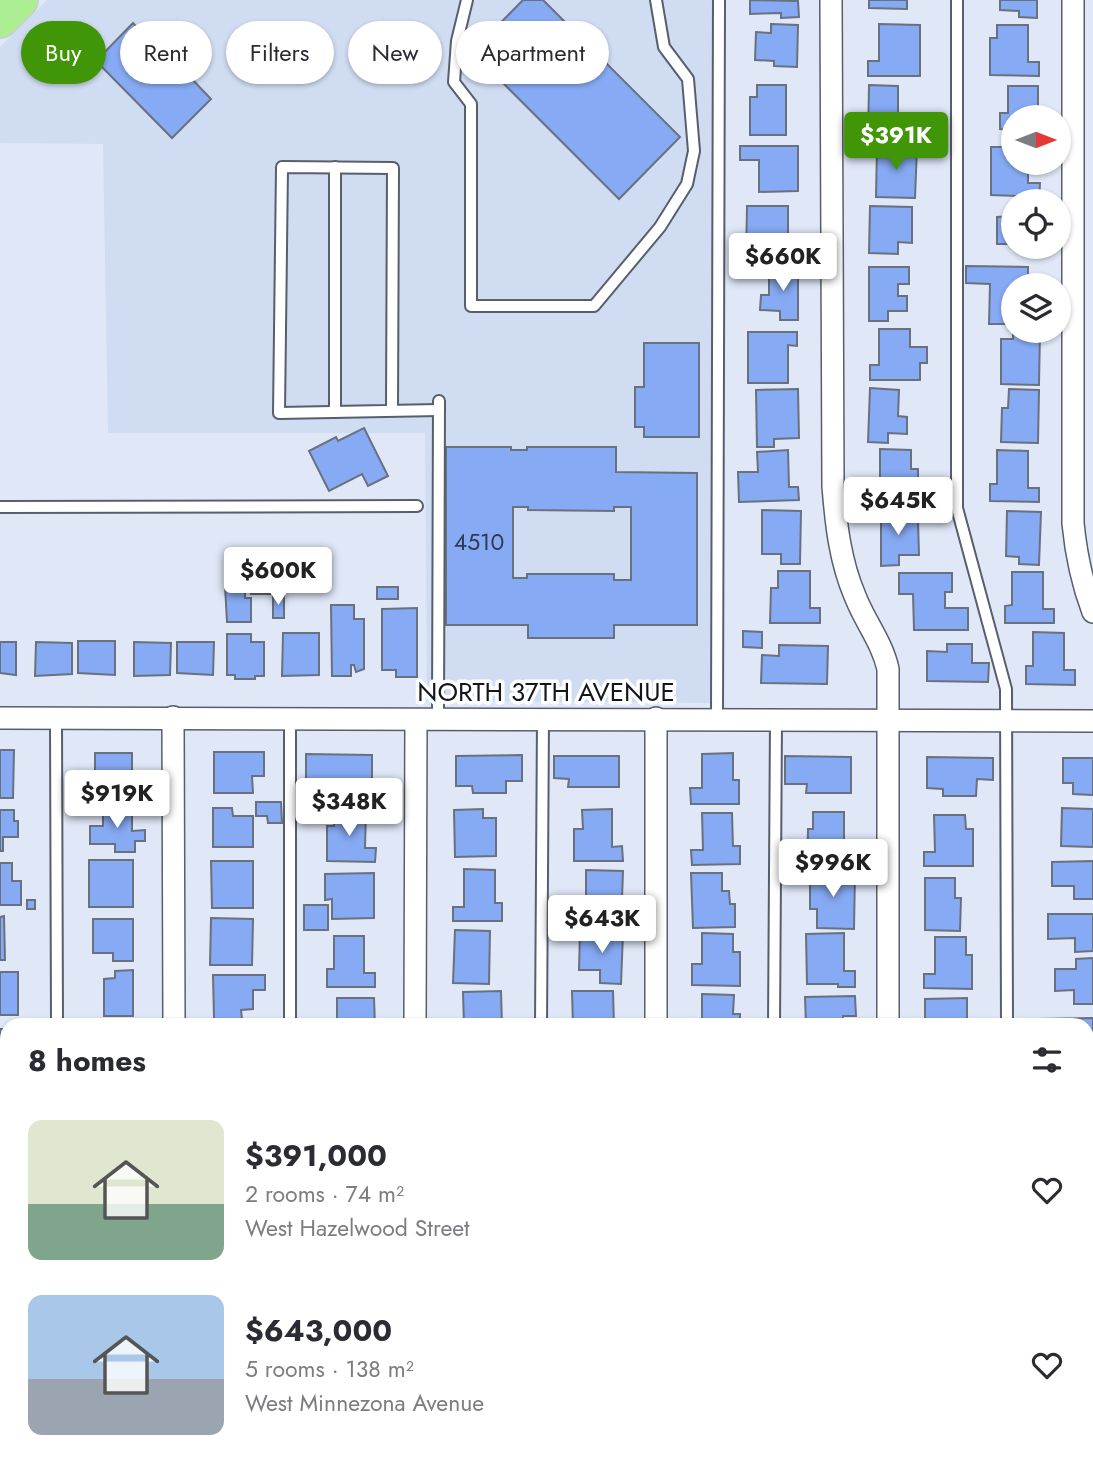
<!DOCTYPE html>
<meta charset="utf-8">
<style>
body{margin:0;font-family:Jost,sans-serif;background:#f2f2f3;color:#2b2b33;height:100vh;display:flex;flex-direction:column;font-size:26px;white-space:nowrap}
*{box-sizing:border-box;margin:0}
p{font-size:23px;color:#7c7c81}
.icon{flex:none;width:38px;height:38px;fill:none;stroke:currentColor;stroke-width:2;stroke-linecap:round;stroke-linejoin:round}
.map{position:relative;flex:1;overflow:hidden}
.details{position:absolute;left:0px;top:1018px;width:1094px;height:450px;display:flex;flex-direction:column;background:#fff;border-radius:21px 21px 0 0;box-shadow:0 2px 5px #0004}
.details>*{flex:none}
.hud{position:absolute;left:21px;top:21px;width:700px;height:63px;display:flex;gap:14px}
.needle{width:46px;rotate:90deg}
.controls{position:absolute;left:1001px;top:105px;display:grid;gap:14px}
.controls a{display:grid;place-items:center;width:70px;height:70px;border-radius:50%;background:#fff;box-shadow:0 2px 5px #0004;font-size:35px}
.price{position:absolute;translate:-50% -60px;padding:0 16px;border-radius:7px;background:#fff;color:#222;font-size:23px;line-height:46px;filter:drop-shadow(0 2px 4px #0008)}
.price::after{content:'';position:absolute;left:50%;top:42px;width:21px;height:16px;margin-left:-10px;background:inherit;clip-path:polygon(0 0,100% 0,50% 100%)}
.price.selected{background:#409606;color:#fff}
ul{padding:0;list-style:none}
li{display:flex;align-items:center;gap:21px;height:175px;padding:0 28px}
li span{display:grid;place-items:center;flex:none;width:196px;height:140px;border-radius:14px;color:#555}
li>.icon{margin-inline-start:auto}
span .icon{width:84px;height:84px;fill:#fffc;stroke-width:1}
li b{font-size:30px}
h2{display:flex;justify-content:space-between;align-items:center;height:84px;padding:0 28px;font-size:30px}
.chip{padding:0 24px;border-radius:32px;background:#fff;box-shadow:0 2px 5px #0004;font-size:24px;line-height:63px}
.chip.selected{background:#409606;color:#fff}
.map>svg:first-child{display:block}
.built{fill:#d0dcf2}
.building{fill:#87aaf4;stroke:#69707e;stroke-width:2;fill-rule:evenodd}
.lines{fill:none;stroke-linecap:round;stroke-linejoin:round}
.service-casing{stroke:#575e6c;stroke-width:14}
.minor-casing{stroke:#575e6c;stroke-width:24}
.trunk-casing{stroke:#cbcccd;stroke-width:38}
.service{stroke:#fff;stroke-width:10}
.minor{stroke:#fff;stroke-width:21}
.trunk{stroke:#acee92;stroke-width:35}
.labels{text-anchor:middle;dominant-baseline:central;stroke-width:7;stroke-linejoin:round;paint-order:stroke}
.number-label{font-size:23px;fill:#303b51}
.street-label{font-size:26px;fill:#13161b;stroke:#fff}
</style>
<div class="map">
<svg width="1093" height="1468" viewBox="0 0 1093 1468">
<rect width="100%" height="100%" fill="#e0e8f8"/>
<!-- built -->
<path class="built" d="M47,0H713L710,703L427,701L425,433H108L103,144L0,143V47Z"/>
<!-- building -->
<g class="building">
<path d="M523,0H543L680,137L619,199L472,52Z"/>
<path d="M750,0L798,1L799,17L781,18V13L750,14Z"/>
<path d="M869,0H907V9L869,8Z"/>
<path d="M1000,0H1037V18L1019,17V11L1000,10Z"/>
<path d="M133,23L142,33L145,30L211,99L172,138L96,61Z"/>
<path d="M771,24L798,25L797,67L774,66V61L755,60L756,32L771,33Z"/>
<path d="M879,24L920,25V76H868V61H879Z"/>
<path d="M997,25H1028V62H1039V76L990,75V38H997Z"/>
<path d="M757,85H786V135H750V97H757Z"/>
<path d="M869,85L898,86V113H907V139H868Z"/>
<path d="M1008,86H1038V117H1013V130L1000,129V113H1008Z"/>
<path d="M740,146H798V191L759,192V160H740Z"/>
<path d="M877,146L917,147L915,198L876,197Z"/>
<path d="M991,147H1013V163H1028V183H1040L1039,201H1021V196L991,195Z"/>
<path d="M747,206H788V244H799V259L746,258Z"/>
<path d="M870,206L912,207V243L898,242V254L869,253Z"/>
<path d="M1012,208L1013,244H997V217L1012,216Z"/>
<path d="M966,266L1028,267V285H1013V324H989L990,284L966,283Z"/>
<path d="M769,267H798V320H780V311L760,310L761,295H769Z"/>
<path d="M869,267H909V284H898V296H907V311H888V321H869Z"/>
<path d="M879,329H910V347H927V363H920V380H870V365H879Z"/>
<path d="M1013,331H1040L1039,385L1001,384V339H1013Z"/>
<path d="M748,332H797V346L788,345V383H748Z"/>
<path d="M644,343H699V437H644V427H635V387H644Z"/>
<path d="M870,388L899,390L898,416L907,417V434L888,433V443L868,442Z"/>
<path d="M798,389L799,438L774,439V447H757L756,390Z"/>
<path d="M1009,389L1039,390L1038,443L1001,442L1002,408H1008Z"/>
<path d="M364,428L388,476L368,486L362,474L329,491L309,451L336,437L338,441Z"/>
<path d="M446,447H511V450H527V447H616V472L697,473V625H614V638H528V625H446ZM513,507H528V510L614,511V507H631V580H614V574H527V578H513Z"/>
<path d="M880,449L911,450V469H918V501H869V487H880Z"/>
<path d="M788,450L789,487H798L799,500L739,502L738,472H758L757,452Z"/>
<path d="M997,450L1028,451V488H1039V502L990,501V484H997Z"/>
<path d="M762,510L801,511L800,564H781V554H762Z"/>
<path d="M911,511V522L918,521L919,555H899V565L881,566V512Z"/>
<path d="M1007,511L1041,512L1039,565L1019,564V557L1006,556Z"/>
<path d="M778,571H810V608H820V623H770L771,588H778Z"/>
<path d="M1012,572H1043V609H1054V623H1005V606L1012,605Z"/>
<path d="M899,573H952V592H945V608H968V630H914L913,594H899Z"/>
<path d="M250,577H270V594H251Z"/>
<path d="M225,586H245V598H251V622H227Z"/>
<rect x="377" y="587" width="21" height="12"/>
<rect x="273" y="596" width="11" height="22"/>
<path d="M331,605H354V619H364V669L356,672L354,665H351V676H332Z"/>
<path d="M417,608V677H396V670H382V609Z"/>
<path d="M743,631L762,632V648L743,647Z"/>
<path d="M1033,632L1064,633V670H1075V685L1026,684V666H1033Z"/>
<path d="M283,633H319V675L282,676Z"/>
<path d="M227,634H251V642H264V676H255V679H235V675H227Z"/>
<path d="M78,641H115V675L78,673Z"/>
<path d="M0,642H16V675L0,673Z"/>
<path d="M36,642L72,643V674L35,676Z"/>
<path d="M134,642L171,643L170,675L134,676Z"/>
<path d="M177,642H214L213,675L177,673Z"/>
<path d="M947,644H972V663H989L988,682L927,681V651L947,652Z"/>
<path d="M779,645L828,646L827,684L761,683L762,655L779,656Z"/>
<path d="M0,750H14L13,798H0Z"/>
<path d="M214,752H264V776H252L253,793H214Z"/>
<path d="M95,753H132V792L95,793Z"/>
<path d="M733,753V780H739V804H691L690,788H702V754Z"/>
<path d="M306,754L372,755V786L338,785V792H325V786H306Z"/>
<path d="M522,755V781H506V793H473L472,786H456V756Z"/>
<path d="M554,756H619V787H568L569,779L554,778Z"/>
<path d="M785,756L851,757V793H806L807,784H785Z"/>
<path d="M927,757L993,758V780L977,779L976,796H943V789L927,788Z"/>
<path d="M1063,758H1093V795L1073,794V783H1063Z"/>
<path d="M256,802H281L282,823H268L267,816H256Z"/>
<path d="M103,806H132V831L145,830V841H135V852H115V844H90V826H103Z"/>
<path d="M213,808H232L233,816H253V847H213Z"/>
<path d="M1062,808L1093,809V847L1061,846Z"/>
<path d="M483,809V818H496V856L455,857L454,810Z"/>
<path d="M612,809V847L622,846L623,861H574V829H583L582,810Z"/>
<path d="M0,810H14V821H18V837H3V851H0Z"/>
<path d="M334,810L366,811L365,848H376L375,862L327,861V826H334Z"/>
<path d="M813,812H844V850H855V869L807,868L808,829H813Z"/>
<path d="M702,813H732L733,846H740V864L692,865L691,850H703Z"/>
<path d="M934,815H965L966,829H973V866H924V852H935Z"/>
<rect x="89" y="860" width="44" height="47"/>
<path d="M211,861H253V908H212Z"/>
<path d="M1093,861V899H1074V886H1052V862Z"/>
<path d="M0,863H12V881H21V905H0Z"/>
<path d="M464,869L495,870V903H502V921H453V907H464Z"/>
<path d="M586,870L623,871L621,926L591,925L592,903L586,902Z"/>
<path d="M810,872L855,873L854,929L817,928V909H810Z"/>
<path d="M374,873V918L332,919V899L325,900V874Z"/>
<path d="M691,873H722V891H729L730,904H735V927L693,928Z"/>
<path d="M925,878H955V898H961L960,931L925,930Z"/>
<rect x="27" y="900" width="8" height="9"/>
<rect x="304" y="905" width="24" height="25"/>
<path d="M1048,914H1093V951L1075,952V938L1048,939Z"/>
<path d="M4,916L5,960H0V917Z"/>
<path d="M211,918L253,919L252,965H210Z"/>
<path d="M93,919H133V961H113V953H93Z"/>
<path d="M455,930L490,931L489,984L453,983Z"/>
<path d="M580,931L623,933L621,984L600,983V970H579Z"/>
<path d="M702,933L733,934V952H740V986L692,985V964H702Z"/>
<path d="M844,933V971H855V987H838V984H807L806,934Z"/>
<path d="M334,936H364V973H375V987H327V969H334Z"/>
<path d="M935,937H966V955H972V989L924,988V974H935Z"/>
<path d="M1093,958V1004H1074V990L1055,991V969H1076V959Z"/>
<path d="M133,970V1016H104V979L115,978V971Z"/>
<rect x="0" y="972" width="18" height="43"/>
<path d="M213,975H265V990H253V1009L241,1010L242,1019H214Z"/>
<path d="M501,991L502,1026H464L463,992Z"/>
<path d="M572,991H613L614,1026H573Z"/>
<path d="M702,994L734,995L733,1014H740V1026H702Z"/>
<path d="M855,996L856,1016H843V1026H806L805,997Z"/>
<path d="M337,998H374L375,1026H337Z"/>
<path d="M967,998V1026H925V999Z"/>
<path d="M1093,1018V1055H1087V1026H1039V1019Z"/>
<rect x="0" y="1029" width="7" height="40"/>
<path d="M1093,1072V1110H1087V1073Z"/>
<rect x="0" y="1081" width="5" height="30"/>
<rect x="1087" y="1123" width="6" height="37"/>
<rect x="0" y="1136" width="7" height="42"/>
<rect x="1087" y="1174" width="6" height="38"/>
<path d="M0,1192H2V1207H7V1235L0,1236Z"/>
<rect x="1087" y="1226" width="6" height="38"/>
<path d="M1087,1277L1093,1278V1316L1087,1315Z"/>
<path d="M1088,1330H1093V1367H1087Z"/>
<path d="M1087,1380H1093V1420L1087,1419Z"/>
<path d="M1087,1433H1093V1468H1061V1461H1087Z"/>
<rect x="188" y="1461" width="34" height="7"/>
<rect x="327" y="1461" width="44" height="7"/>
<path d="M453,1461H492V1462H472V1468H453Z"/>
<path d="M561,1461H614L613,1468H561Z"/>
<path d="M682,1461H714V1463L682,1464Z"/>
<path d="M783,1461H834V1468L783,1467Z"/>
<rect x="913" y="1461" width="51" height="7"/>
<rect x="1031" y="1464" width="28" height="4"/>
</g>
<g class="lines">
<defs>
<g id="service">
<path d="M467,0L457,41L454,82L471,104V306H594L660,227L687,184L694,151L688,79L664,47L656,0"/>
<path d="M957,0V508L1006,689L1007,1026"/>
<path d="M392,411L393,168L282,167L279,413C332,412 385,411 439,410"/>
<path d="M335,412V167"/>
<path d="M0,507L417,506"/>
<path d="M56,718L57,1026"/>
<path d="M290,718V1026"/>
<path d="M717,719L719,0"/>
<path d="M438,720L439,401"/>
<path d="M541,1026L543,720"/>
<path d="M774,1026L776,720"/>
<path d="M0,1384H7"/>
<path d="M172,1461V1468"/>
<path d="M243,1461V1468"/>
<path d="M292,1461V1468"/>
<path d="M760,1461V1468"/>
<path d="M1008,1461V1468"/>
<path d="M538,1468V1461"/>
</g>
<g id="minor">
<path d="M831,0L833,486C836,524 840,561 855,596C865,622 882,642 888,669V1026"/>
<path d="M1073,0V523C1076,554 1082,583 1093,612"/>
<path d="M173,717L174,1026"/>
<path d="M0,718L1093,721"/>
<path d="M656,718V1026"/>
<path d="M415,1026L416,720"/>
<path d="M0,1267H7"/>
<path d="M415,1461V1468"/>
<path d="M648,1468V1461"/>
<path d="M869,1468V1461"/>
</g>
<path id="trunk" d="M0,20L20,0"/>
</defs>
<!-- service casing -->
<use href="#service" class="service-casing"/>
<!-- minor casing -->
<use href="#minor" class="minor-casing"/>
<!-- trunk casing -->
<use href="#trunk" class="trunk-casing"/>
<!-- service -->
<use href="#service" class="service"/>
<!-- minor -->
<use href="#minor" class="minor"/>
<!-- trunk -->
<use href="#trunk" class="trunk"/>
</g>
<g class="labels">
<!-- number labels -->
<g class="number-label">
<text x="479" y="542">4510</text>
</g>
<!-- street labels -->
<g class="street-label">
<text x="546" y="692">NORTH 37TH AVENUE</text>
</g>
</g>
</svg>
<div class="controls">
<a><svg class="needle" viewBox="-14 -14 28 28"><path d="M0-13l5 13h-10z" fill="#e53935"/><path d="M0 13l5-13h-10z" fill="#7c7c81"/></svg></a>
<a><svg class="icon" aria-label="locate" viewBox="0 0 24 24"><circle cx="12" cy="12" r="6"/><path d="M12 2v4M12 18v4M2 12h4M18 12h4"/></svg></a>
<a><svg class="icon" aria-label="layers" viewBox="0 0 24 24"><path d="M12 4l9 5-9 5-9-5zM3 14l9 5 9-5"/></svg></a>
</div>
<b class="price selected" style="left:896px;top:172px">$391K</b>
<b class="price" style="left:783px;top:293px">$660K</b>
<b class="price" style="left:898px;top:537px">$645K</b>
<b class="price" style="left:278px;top:607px">$600K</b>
<b class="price" style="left:117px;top:830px">$919K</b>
<b class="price" style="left:349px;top:838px">$348K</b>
<b class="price" style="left:833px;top:899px">$996K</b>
<b class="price" style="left:602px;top:955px">$643K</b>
<div class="hud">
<a class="chip selected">Buy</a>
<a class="chip">Rent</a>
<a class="chip">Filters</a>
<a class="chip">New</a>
<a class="chip">Apartment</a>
</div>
<section class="details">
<h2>8 homes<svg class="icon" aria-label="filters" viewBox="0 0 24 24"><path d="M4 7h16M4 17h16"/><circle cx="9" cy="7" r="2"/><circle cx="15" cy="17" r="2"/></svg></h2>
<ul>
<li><span style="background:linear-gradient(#dfe7d0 60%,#7fa58c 0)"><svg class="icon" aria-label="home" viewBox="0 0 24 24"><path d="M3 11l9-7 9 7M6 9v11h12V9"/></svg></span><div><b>$391,000</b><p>2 rooms · 74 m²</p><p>West Hazelwood Street</p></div><svg class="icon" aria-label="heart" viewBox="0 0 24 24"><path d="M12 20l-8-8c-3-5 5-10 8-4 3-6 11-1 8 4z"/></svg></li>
<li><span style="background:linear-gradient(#a9c7e8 60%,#9aa5b1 0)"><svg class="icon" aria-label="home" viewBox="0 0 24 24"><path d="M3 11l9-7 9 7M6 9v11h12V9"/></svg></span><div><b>$643,000</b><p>5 rooms · 138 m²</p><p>West Minnezona Avenue</p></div><svg class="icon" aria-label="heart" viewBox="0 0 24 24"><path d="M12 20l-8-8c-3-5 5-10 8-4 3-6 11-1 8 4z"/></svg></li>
</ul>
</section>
</div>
